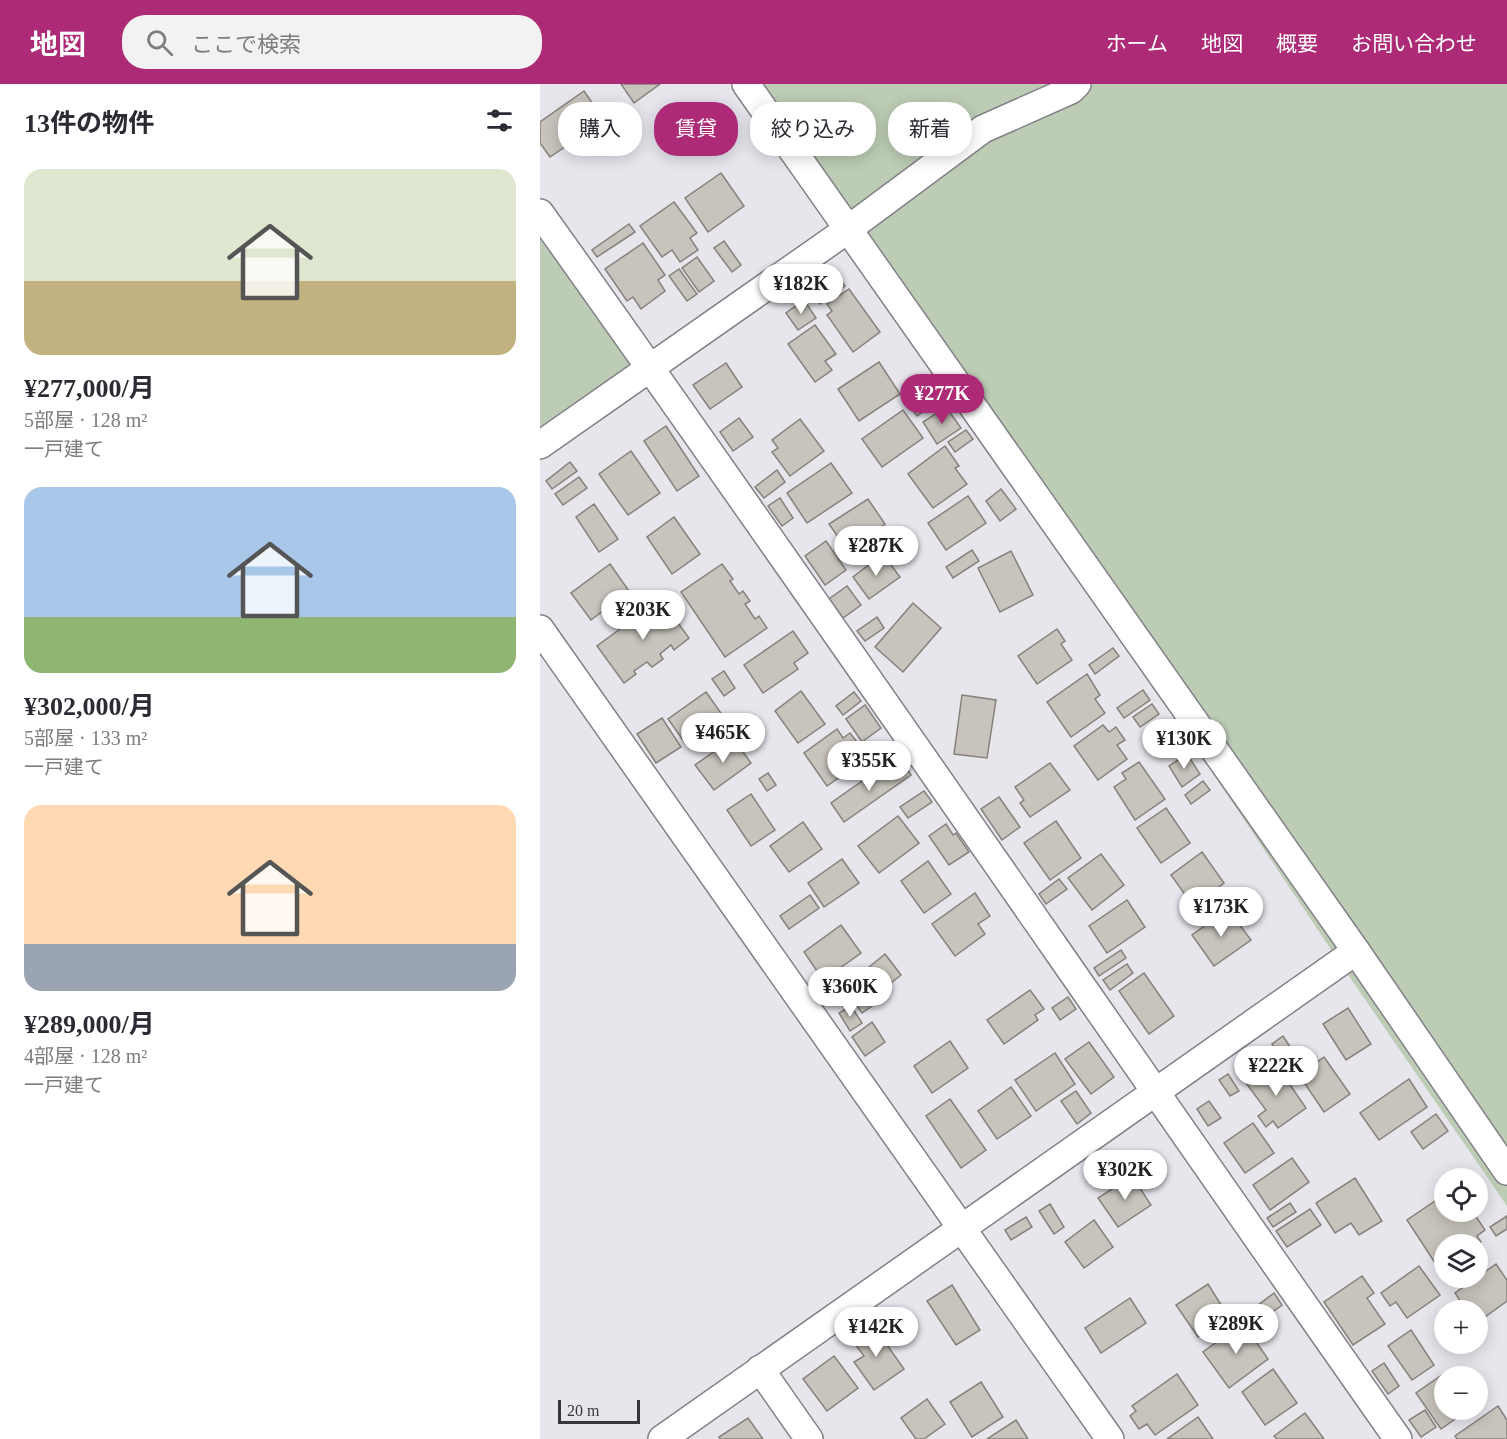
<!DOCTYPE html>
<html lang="ja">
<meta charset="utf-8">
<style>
body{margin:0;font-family:"Times New Roman","Noto Sans JP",serif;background:#f2f2f3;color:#2b2b33;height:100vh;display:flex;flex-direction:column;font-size:22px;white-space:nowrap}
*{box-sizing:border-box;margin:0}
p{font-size:20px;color:#7c7c81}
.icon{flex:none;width:33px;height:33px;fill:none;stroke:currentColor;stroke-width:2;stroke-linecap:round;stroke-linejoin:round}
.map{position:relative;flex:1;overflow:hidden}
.panel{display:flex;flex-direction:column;background:#fff;width:540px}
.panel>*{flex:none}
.top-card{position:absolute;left:18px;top:18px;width:570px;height:54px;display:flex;gap:12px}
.tools{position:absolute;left:894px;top:1084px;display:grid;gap:12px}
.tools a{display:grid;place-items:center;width:54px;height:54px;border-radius:50%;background:#fff;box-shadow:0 3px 15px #0003;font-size:30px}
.scale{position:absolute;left:18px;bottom:15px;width:82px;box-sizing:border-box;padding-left:6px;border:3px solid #373639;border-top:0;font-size:16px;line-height:21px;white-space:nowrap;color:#373639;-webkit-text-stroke:4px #e7e6ed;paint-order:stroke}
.price{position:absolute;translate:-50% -51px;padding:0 14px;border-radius:21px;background:#fff;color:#222;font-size:20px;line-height:39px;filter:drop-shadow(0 2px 3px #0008)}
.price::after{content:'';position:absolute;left:50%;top:36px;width:18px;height:14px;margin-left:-9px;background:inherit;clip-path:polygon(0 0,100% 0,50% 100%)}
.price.active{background:#ad2b76;color:#fff}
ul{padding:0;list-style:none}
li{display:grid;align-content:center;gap:12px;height:318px;padding:0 24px}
li span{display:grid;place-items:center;height:186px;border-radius:18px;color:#555}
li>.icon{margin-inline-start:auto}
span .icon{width:108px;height:108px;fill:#fffc;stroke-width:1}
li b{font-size:26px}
h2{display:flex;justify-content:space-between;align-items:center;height:72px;padding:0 24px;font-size:26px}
.pill{padding:0 21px;border-radius:24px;background:#fff;box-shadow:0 3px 15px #0003;font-size:21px;line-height:54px}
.pill.active{background:#ad2b76;color:#fff}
header{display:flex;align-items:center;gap:36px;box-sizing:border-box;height:84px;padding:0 30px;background:#ad2b76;color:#fff}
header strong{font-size:28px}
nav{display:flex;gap:33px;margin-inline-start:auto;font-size:21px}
.search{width:420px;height:54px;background:#f2f2f3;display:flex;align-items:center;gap:15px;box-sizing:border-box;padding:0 21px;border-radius:24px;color:#7c7c81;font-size:22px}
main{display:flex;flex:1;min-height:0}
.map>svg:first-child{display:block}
.green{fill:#bdcdb5}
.building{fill:#c8c3bc;stroke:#86817b;stroke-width:1.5}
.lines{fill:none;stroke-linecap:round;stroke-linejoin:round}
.minor-casing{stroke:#838188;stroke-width:30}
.minor{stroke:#fff;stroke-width:27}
</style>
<header>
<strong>地図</strong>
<div class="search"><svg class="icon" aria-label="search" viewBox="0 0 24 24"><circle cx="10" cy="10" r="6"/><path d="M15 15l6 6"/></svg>ここで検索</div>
<nav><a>ホーム</a><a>地図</a><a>概要</a><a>お問い合わせ</a></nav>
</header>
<main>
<section class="panel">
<h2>13件の物件<svg class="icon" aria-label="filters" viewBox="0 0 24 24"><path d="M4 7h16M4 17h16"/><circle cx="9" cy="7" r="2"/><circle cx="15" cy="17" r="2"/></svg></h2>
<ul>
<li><span style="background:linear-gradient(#dfe7d0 60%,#c2b280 0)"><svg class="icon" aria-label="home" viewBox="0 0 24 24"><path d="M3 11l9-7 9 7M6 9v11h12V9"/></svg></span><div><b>¥277,000/月</b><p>5部屋 · 128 m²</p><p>一戸建て</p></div></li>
<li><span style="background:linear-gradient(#a9c7e8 70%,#8fb573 0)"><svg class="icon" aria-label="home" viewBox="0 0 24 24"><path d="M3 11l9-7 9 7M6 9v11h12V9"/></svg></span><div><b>¥302,000/月</b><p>5部屋 · 133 m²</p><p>一戸建て</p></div></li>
<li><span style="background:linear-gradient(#ffd9b3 75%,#9aa5b1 0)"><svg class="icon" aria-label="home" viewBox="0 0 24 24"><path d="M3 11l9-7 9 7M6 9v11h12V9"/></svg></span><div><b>¥289,000/月</b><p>4部屋 · 128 m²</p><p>一戸建て</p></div></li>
</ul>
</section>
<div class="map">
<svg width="967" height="1355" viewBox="0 0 967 1355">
<rect width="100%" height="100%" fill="#e7e6ed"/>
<!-- green -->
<g class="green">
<path d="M215,0H967V1122L800,879L295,125Z"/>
<path d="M0,129L110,283L0,361Z"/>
</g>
<!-- building -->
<g class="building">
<path d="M81,0H120L94,19Z"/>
<path d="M44,7L64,36L10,73L0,59V38Z"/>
<path d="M181,89L204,122L168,148L145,114Z"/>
<path d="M134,118L157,149L150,154L158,166L140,178L132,166L122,173L100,142Z"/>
<path d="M89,140L95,148L57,173L52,166Z"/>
<path d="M184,157L201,181L192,188L174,164Z"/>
<path d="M103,159L125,191L118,196L125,207L101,225L93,213L87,217L65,185Z"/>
<path d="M157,173L174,197L159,208L142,184Z"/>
<path d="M139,185L157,210L147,217L129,192Z"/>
<path d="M298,192L305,202L280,220L273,209Z"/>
<path d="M309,205L340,248L313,268L287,231L292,227L287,220Z"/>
<path d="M264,216L276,234L258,246L246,229Z"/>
<path d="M275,241L296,270L285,277L292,286L275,298L248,260Z"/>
<path d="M339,278L360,310L319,337L298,305Z"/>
<path d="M186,279L202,303L170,325L153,301Z"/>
<path d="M394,303L402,314L377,332L369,321Z"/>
<path d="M406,323L421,344L397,360L383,338Z"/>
<path d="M363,326L383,354L342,383L322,355Z"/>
<path d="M199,334L213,353L193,367L180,348Z"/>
<path d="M260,335L284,367L250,392L232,368L238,364L232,356Z"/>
<path d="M126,342L159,392L137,407L104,357Z"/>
<path d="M426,346L433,355L415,368L408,358Z"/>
<path d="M405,362L419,382L415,384L427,400L393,424L368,390Z"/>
<path d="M91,367L120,409L88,431L59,390Z"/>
<path d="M30,378L37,387L12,405L6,397Z"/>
<path d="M291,379L312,409L267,439L247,409Z"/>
<path d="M237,386L245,398L224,414L215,403Z"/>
<path d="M39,393L47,404L23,421L15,410Z"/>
<path d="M461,405L476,425L460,437L446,417Z"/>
<path d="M428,412L446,439L406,466L388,439Z"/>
<path d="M240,414L253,434L242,442L228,422Z"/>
<path d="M328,415L345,440L307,466L289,440Z"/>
<path d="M54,420L78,455L59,468L36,433Z"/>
<path d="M134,433L160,470L132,490L107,453Z"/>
<path d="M286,457L306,486L285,501L265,472Z"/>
<path d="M432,466L439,477L413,494L406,483Z"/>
<path d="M471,467L493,511L460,528L438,484Z"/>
<path d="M343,470L360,493L329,515L313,493Z"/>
<path d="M70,480L89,507L51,536L31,509Z"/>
<path d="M182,480L193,495L190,497L199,510L203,507L210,517L205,520L215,535L219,532L227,544L185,573L141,508Z"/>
<path d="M307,502L321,521L303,534L289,515Z"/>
<path d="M121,515L149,554L134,566L131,561L120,570L123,575L112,583L107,578L94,587L96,590L84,599L57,562Z"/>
<path d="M373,519L401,544L363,588L335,563Z"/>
<path d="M337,533L344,544L325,557L317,547Z"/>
<path d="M517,545L525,557L521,560L532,576L497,600L478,572Z"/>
<path d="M253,547L268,569L254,579L258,585L223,609L204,581Z"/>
<path d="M573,564L579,572L555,590L549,581Z"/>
<path d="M184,587L195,604L184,612L172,595Z"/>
<path d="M547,590L560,611L555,615L565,629L531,653L507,618Z"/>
<path d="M603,606L610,616L584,634L577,624Z"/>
<path d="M261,607L285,640L258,659L235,627Z"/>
<path d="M166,608L183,632L145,659L128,635Z"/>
<path d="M314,608L321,617L303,631L296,622Z"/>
<path d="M422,611L456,616L447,674L414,670Z"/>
<path d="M612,620L619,630L600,643L593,633Z"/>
<path d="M325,621L341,644L322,658L306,635Z"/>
<path d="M122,634L141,663L116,679L97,650Z"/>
<path d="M563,641L569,648L576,643L585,656L577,661L587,675L558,696L534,662Z"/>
<path d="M297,645L303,654L310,649L317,658L310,663L321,678L287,702L264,669Z"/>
<path d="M193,654L211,679L174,706L155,681Z"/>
<path d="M647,670L660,690L642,703L629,682Z"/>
<path d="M362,678L371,691L304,738L291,719L332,690L336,696Z"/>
<path d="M599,678L625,715L595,736L574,703L586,695L582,689Z"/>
<path d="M510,679L530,706L490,733L480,719L484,716L475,703Z"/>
<path d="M228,689L236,701L227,707L219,695Z"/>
<path d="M663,697L670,706L651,720L645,711Z"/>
<path d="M384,707L392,718L368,734L360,723Z"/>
<path d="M211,710L235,746L211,762L187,726Z"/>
<path d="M459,713L480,743L462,756L441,725Z"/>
<path d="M626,724L650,759L621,779L597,744Z"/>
<path d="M358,732L379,759L339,789L318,762Z"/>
<path d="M516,737L541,774L510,796L484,759Z"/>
<path d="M263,738L282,765L249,788L230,762Z"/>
<path d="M406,740L413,751L416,749L429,768L409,781L389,752Z"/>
<path d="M662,768L684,799L653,822L631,791Z"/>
<path d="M561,770L584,801L552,826L528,794Z"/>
<path d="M302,775L319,799L284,823L268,799Z"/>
<path d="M388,777L411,810L384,829L361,797Z"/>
<path d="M519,795L527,805L506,820L499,810Z"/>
<path d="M435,809L450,832L438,840L445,850L415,872L392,840Z"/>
<path d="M270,811L279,824L249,845L240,832Z"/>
<path d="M587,816L605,843L567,869L549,842Z"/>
<path d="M688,825L711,856L674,882L652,851Z"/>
<path d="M301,841L321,869L283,896L264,868Z"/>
<path d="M581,866L586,874L559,892L554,884Z"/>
<path d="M345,870L361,891L345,904L329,883Z"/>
<path d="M587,880L593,889L570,906L563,896Z"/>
<path d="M325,885L345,913L322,929L302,901Z"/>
<path d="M604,889L634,932L609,950L579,907Z"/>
<path d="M490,906L504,925L495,931L498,936L464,960L447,936Z"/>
<path d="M528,913L536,925L520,936L512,924Z"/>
<path d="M311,922L322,939L310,947L299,929Z"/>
<path d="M808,924L831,960L806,976L783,940Z"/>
<path d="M332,938L345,958L325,972L312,953Z"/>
<path d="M743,952L760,978L750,986L732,960Z"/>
<path d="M410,957L428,984L392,1009L374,982Z"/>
<path d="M549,958L574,993L551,1010L525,975Z"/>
<path d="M515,969L535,1000L496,1027L475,996Z"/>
<path d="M784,973L810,1010L784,1028L759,991Z"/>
<path d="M735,979L766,1024L738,1044L733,1037L726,1043L718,1032L726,1026L706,999Z"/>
<path d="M688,990L699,1007L690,1012L679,996Z"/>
<path d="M869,995L887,1023L839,1056L820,1029Z"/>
<path d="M471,1003L491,1032L457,1055L438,1027Z"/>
<path d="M536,1007L551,1029L537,1040L521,1017Z"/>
<path d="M410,1015L446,1066L421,1084L386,1032Z"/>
<path d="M669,1017L681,1034L668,1042L657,1025Z"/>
<path d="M896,1030L908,1047L883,1065L871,1048Z"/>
<path d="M713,1039L734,1069L705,1089L684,1059Z"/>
<path d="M752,1074L769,1098L730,1126L713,1101Z"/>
<path d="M592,1092L611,1121L578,1143L558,1114Z"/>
<path d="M815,1094L842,1137L819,1151L811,1139L795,1149L776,1119Z"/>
<path d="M904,1111V1128H933L945,1146L937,1152L941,1158L937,1161H904V1182L899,1185L867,1136Z"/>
<path d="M750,1119L756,1128L733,1143L727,1134Z"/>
<path d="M510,1120L524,1143L514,1150L499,1127Z"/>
<path d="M770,1125L781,1141L747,1163L736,1147Z"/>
<path d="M967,1132V1145L956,1152L950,1143Z"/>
<path d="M486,1133L492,1143L471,1156L465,1146Z"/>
<path d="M554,1136L573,1163L544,1184L525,1158Z"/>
<path d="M956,1180L967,1196V1217L938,1238V1227H927L915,1209Z"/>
<path d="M879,1182L900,1211L867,1234L856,1218L850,1222L841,1209Z"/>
<path d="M822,1192L834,1209L827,1214L845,1240L813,1261L784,1218Z"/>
<path d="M668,1200L688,1232L658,1253L636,1221Z"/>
<path d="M412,1201L440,1246L416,1261L387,1217Z"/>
<path d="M734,1209L742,1221L721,1237L713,1225Z"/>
<path d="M590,1214L606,1239L561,1269L545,1244Z"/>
<path d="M703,1239L728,1275L689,1304L663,1268Z"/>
<path d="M333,1241L364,1285L334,1306L314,1278L324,1272L312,1256Z"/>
<path d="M871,1246L894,1281L872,1296L848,1262Z"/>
<path d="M294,1272L318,1304L287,1327L263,1295Z"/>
<path d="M844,1279L859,1302L848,1310L832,1287Z"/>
<path d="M733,1285L757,1319L725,1341L702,1308Z"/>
<path d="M909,1286L914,1293H904V1326H928L901,1345L876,1309Z"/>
<path d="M637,1290L658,1321L615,1351L607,1340L599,1345L590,1332L596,1327L592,1322Z"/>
<path d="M441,1298L463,1333L432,1353L410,1318Z"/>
<path d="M387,1315L405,1340L384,1355H376L361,1334Z"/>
<path d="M958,1322L967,1336V1355H917L915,1352Z"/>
<path d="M885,1326L896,1343L881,1353L869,1336Z"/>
<path d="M765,1329L784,1355H737L734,1352Z"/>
<path d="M658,1333L673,1355H627Z"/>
<path d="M208,1334L223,1355H180L179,1353Z"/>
<path d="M476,1336L488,1355H447Z"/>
</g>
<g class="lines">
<defs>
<g id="minor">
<path d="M206,0L816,867L967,1087"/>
<path d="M0,129C290,535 571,947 858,1355"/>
<path d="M0,361L307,146L443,45L531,6L537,0"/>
<path d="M0,545L570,1355"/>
<path d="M220,1285L269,1355"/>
<path d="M122,1355L816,867"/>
</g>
</defs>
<!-- minor casing -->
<use href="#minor" class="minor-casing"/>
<!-- minor -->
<use href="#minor" class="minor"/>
</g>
</svg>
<div class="tools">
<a><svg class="icon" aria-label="locate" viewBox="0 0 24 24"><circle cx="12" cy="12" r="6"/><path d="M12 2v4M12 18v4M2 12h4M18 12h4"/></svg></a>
<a><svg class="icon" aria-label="layers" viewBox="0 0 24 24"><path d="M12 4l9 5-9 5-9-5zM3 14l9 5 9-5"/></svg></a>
<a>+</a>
<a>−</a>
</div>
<div class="scale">20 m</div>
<b class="price" style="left:261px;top:231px">¥182K</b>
<b class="price active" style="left:402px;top:341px">¥277K</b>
<b class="price" style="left:336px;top:493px">¥287K</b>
<b class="price" style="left:103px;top:557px">¥203K</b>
<b class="price" style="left:183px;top:680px">¥465K</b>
<b class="price" style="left:644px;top:686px">¥130K</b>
<b class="price" style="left:329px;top:708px">¥355K</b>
<b class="price" style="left:681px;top:854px">¥173K</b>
<b class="price" style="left:310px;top:934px">¥360K</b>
<b class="price" style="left:736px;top:1013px">¥222K</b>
<b class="price" style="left:585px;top:1117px">¥302K</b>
<b class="price" style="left:696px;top:1271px">¥289K</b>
<b class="price" style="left:336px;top:1274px">¥142K</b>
<div class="top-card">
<a class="pill">購入</a>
<a class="pill active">賃貸</a>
<a class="pill">絞り込み</a>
<a class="pill">新着</a>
</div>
</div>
</main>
